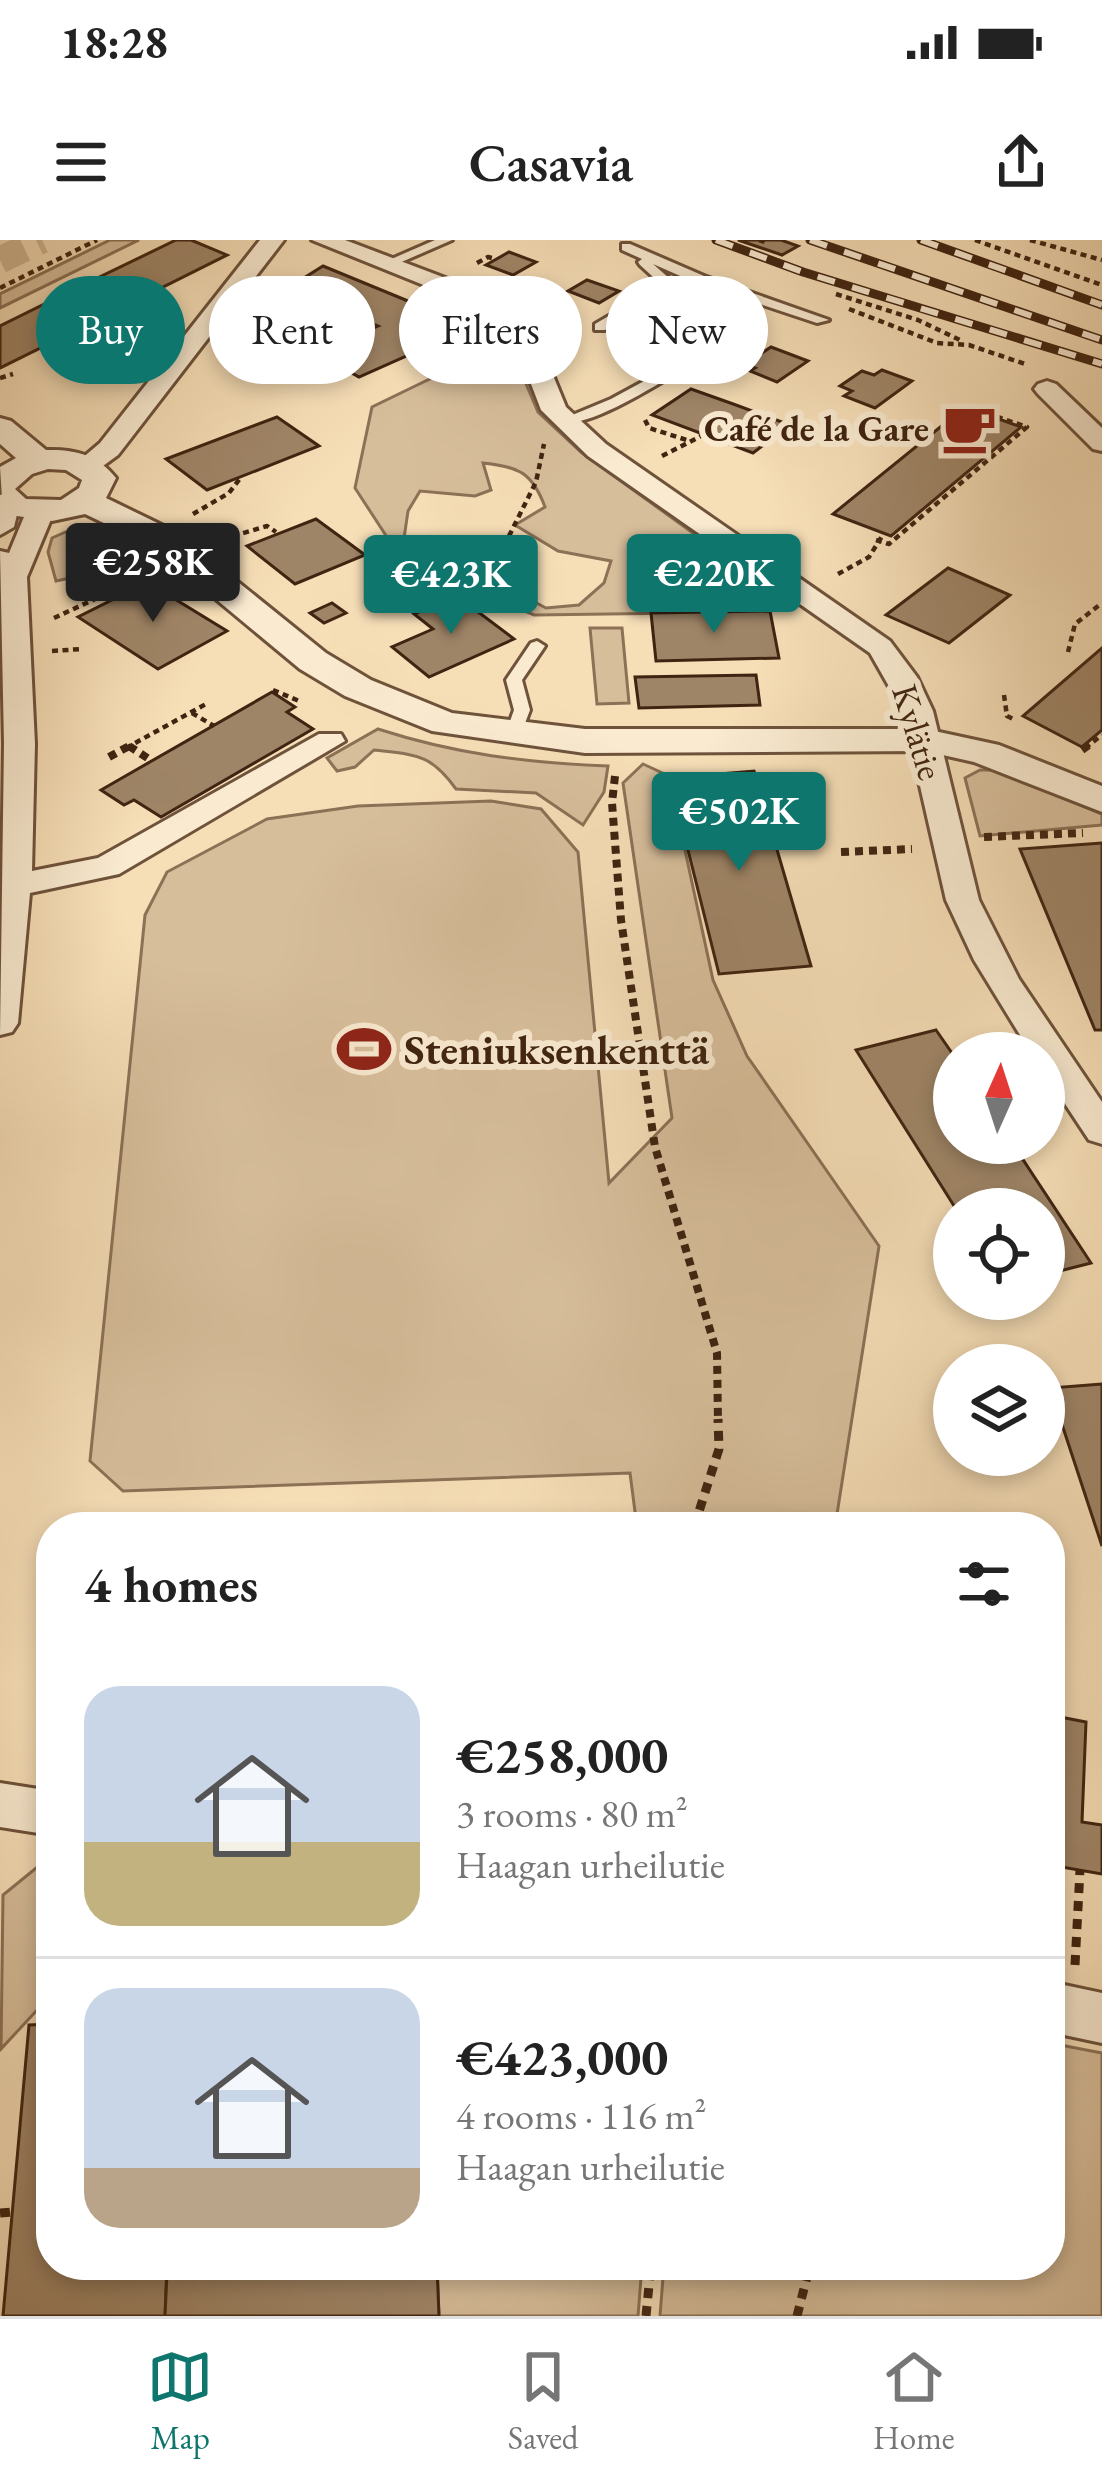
<!DOCTYPE html>
<meta charset="utf-8">
<style>
body{margin:0;font-family:"EB Garamond",serif;background:#f6f6f6;color:#222;height:100vh;display:flex;flex-direction:column;font-size:45px;white-space:nowrap}
*{box-sizing:border-box;margin:0}
p{font-size:39px;color:#767676}
.icon{flex:none;width:66px;height:66px;fill:none;stroke:currentColor;stroke-width:2;stroke-linecap:round;stroke-linejoin:round}
.map{position:relative;flex:1;overflow:hidden}
.details{position:absolute;left:36px;top:1272px;width:1029px;height:768px;display:flex;flex-direction:column;background:#fff;border-radius:48px;box-shadow:0 6px 18px #0003}
.details>*{flex:none}
.banner{position:absolute;left:36px;top:36px;width:1032px;height:108px;display:flex;gap:24px}
.needle{width:78px;rotate:3deg}
.controls{position:absolute;left:933px;top:792px;display:grid;gap:24px}
.controls a{display:grid;place-items:center;width:132px;height:132px;border-radius:50%;background:#fff;box-shadow:0 6px 18px #0003;font-size:60px}
.price{position:absolute;translate:-50% -102px;padding:0 27px;border-radius:12px;background:#0f766e;color:#fff;font-size:39px;line-height:78px;filter:drop-shadow(0 3px 6px #0008)}
.price::after{content:'';position:absolute;left:50%;top:72px;width:36px;height:27px;margin-left:-18px;background:inherit;clip-path:polygon(0 0,100% 0,50% 100%)}
.price.on{background:#222;color:#fff}
ul{padding:0;list-style:none}
li{display:flex;align-items:center;gap:36px;height:300px;padding:0 48px}
li+li{border-top:3px solid #e0e0e0}
li span{display:grid;place-items:center;flex:none;width:336px;height:240px;border-radius:36px;color:#555}
li>.icon{margin-inline-start:auto}
span .icon{width:144px;height:144px;fill:#fffc;stroke-width:1}
li b{font-size:51px}
h2{display:flex;justify-content:space-between;align-items:center;height:144px;padding:0 48px;font-size:51px}
.tag{padding:0 42px;border-radius:54px;background:#fff;box-shadow:0 6px 18px #0003;font-size:42px;line-height:108px}
.tag.on{background:#0f766e;color:#fff}
.status{display:flex;justify-content:space-between;align-items:center;height:84px;padding:0 60px;background:#fff;direction:ltr}
.status svg{height:33px;fill:currentColor}
header{display:flex;justify-content:space-between;align-items:center;height:156px;padding:0 48px;background:#fff;font-size:54px;font-weight:600}
.tabs{display:flex;justify-content:space-around;align-items:center;height:168px;border-top:3px solid #e0e0e0;background:#fff;font-size:33px;color:#767676}
.tabs a{display:grid;justify-items:center;gap:6px}
.tabs .on{color:#0f766e}
.map>svg:first-child{display:block}
.green{fill:#d7be9b;stroke:#8c7156;stroke-width:3;fill-rule:evenodd}
.building{fill:#9f8567;stroke:#402411;stroke-width:3}
.lines{fill:none;stroke-linecap:round;stroke-linejoin:round}
.minor-tunnel{stroke:#d2b996;stroke-width:27;stroke-dasharray:27 14;stroke-linecap:butt}
.service-casing{stroke:#6e523a;stroke-width:6}
.minor-casing{stroke:#6e523a;stroke-width:6}
.tertiary-casing{stroke:#6e523a;stroke-width:6}
.path-far2{stroke:#402411;stroke-width:4.5;stroke-dasharray:6 4.5;stroke-linecap:butt}
.path-far1{stroke:#402411;stroke-width:8;stroke-dasharray:8 6;stroke-linecap:butt}
.path{stroke:#402411;stroke-width:9;stroke-dasharray:10 8;stroke-linecap:butt}
.service{fill:#f9ead0;fill-rule:evenodd}
.minor{fill:#f9ead0;fill-rule:evenodd}
.tertiary{fill:#f9ead0;fill-rule:evenodd}
.rail-casing{stroke:#402411;stroke-width:9}
.rail{stroke:#f9ead0;stroke-width:6;stroke-dasharray:18;stroke-linecap:butt}
.labels{text-anchor:middle;dominant-baseline:central;stroke-width:12;stroke-linejoin:round;paint-order:stroke}
.far-poi-label{font-size:36px;font-weight:bold;fill:#402411;stroke:#f9ead0;text-anchor:end}
.far-street-label{font-size:36px;fill:#402411;stroke:#f9ead0}
.poi-label{font-size:42px;font-weight:bold;fill:#402411;stroke:#f9ead0;text-anchor:start}
</style>
<div class="status"><b>18:28</b><svg viewBox="0 0 49 12"><path d="M0 12V9h3v3zM5 12V6h3v6zM10 12V3h3v9zM15 12V0h3v12zM26 1h20v11H26zM47 4h2v5h-2z"/></svg></div>
<header><svg class="icon" aria-label="menu" viewBox="0 0 24 24"><path d="M4 6h16M4 12h16M4 18h16"/></svg>Casavia<svg class="icon" aria-label="share" viewBox="0 0 24 24"><path d="M12 15V3M7 8l5-5 5 5M5 13v7h14v-7"/></svg></header>
<div class="map">
<svg width="1102" height="2076" viewBox="0 0 1102 2076">
<rect width="100%" height="100%" fill="#f6deb7"/>
<filter id="stains"><feTurbulence type="fractalNoise" baseFrequency=".00167" numOctaves="4"/><feColorMatrix values="0 0 0 0 .2 0 0 0 0 .09 0 0 0 0 .02 0 0 0 .5 -.17"/></filter>
<radialGradient id="worn" r=".72"><stop offset=".6" stop-color="#630" stop-opacity="0"/><stop offset="1" stop-color="#630" stop-opacity=".3"/></radialGradient>
<!-- green -->
<g class="green">
<path d="M110,0H139L0,68V54Z"/>
<path d="M508,101L538,172L582,213L783,358L757,372L534,375L400,317L355,248L372,167ZM483,223C519,227 532,232 545,267L515,285L558,311L611,321L604,343L579,365L546,368L510,349L475,344L402,312L408,271L420,251L475,256L491,250Z"/>
<path d="M79,286L95,292L107,288L166,318L56,341L48,312L52,298Z"/>
<path d="M590,388H622L629,463L597,464Z"/>
<path d="M378,489C455,514 527,523 608,526L604,552L583,585L536,553L456,549C430,513 416,515 374,510L355,527L337,531L327,518Z"/>
<path d="M643,524L669,536L713,740L747,816L879,1006L835,1287H637L630,1233L123,1251L90,1221L145,675L167,632L267,579L358,566L491,561L541,569L578,612L609,943L672,878L623,543Z"/>
<path d="M980,530H994L1102,574V585L980,596L965,538Z"/>
<path d="M51,1616V1755L1,1809L3,1655Z"/>
<path d="M1050,1803L1102,1813V2076H660L664,2025H1050Z"/>
<path d="M437,2025H642L638,2076H439Z"/>
</g>
<!-- building -->
<g class="building">
<path d="M176,0H191L227,15L125,66L81,46Z"/>
<path d="M738,0H781L798,6L782,15Z"/>
<path d="M509,12L536,22L513,35L486,25Z"/>
<path d="M323,26L425,68L403,79L442,100L359,137L316,113L378,86L288,48Z"/>
<path d="M587,40L619,51L599,63L568,51Z"/>
<path d="M81,46L125,66L0,128V86Z"/>
<path d="M649,62L744,96L719,113L707,109L702,112L676,103L682,99L637,88L632,86L637,83L624,78Z"/>
<path d="M771,107L808,121L777,142L750,131L755,128L745,124Z"/>
<path d="M882,130L912,141L875,168L844,156L852,151L840,146L862,131L874,135Z"/>
<path d="M691,149L736,165L790,185L753,213L652,175Z"/>
<path d="M965,167L1021,187L891,296L833,274Z"/>
<path d="M277,177L319,206L207,250L166,219Z"/>
<path d="M316,279L365,315L295,344L247,306Z"/>
<path d="M948,328L1010,355L949,403L886,375Z"/>
<path d="M148,342L152,345L227,391L158,429L78,377Z"/>
<path d="M457,356L514,399L429,437L392,407L433,389L414,374Z"/>
<path d="M332,363L346,373L324,383L310,373Z"/>
<path d="M770,371L779,418L656,421L651,373Z"/>
<path d="M1102,408V490L1082,507L1023,476Z"/>
<path d="M756,435L760,465L639,468L635,437Z"/>
<path d="M272,452L295,467L287,472L313,489L161,577L134,560L124,565L101,550Z"/>
<path d="M754,531L811,726L719,734L670,538Z"/>
<path d="M1102,603V790H1095L1020,609Z"/>
<path d="M936,790L954,816V903H1012L1091,1023L1044,1035V969H956L856,810Z"/>
<path d="M1102,1144V1306L1050,1148Z"/>
<path d="M1050,1475L1086,1482L1082,1582L1102,1585V1634L1050,1625Z"/>
<path d="M51,1784V2025H167L165,2076H3L29,1785Z"/>
<path d="M288,2025H437L439,2076H165L167,2033Z"/>
</g>
<g class="lines">
<!-- minor-tunnel -->
<path class="minor-tunnel" d="M0,20L42,0"/>
<defs>
<g id="service">
<path d="M435,0H452L390,27L380,24Z"/>
<path d="M622,4H630L704,36L829,80L817,83L694,42L653,24L703,68V74H693L669,52L605,90H595V84L662,45L640,25L638,22L642,19L622,10Z"/>
<path d="M670,127L677,131L675,134C651,148 582,192 558,181L611,159Z"/>
<path d="M537,401L545,406L522,440L530,470L519,499H507L505,495L514,470L506,440L531,403Z"/>
</g>
<g id="minor">
<path d="M260,0H284L118,215L96,231H78L74,225L100,203Z"/>
<path d="M312,0H345L506,61L534,89L566,167L606,204L890,401L917,437L933,471L979,660L1019,739L1102,862V904L1089,900L1044,832V813H1031L974,720L946,660L903,471L870,413L588,216L541,170L511,92L488,71Z"/>
<path d="M1047,141L1056,144L1102,188V211L1093,209L1038,154L1034,149L1038,144Z"/>
<path d="M6,254L20,262L14,287L0,295V255Z"/>
<path d="M40,264L54,272L27,337L35,504L32,631L98,618L319,494H341L345,501L119,634L30,653L18,783L12,792L0,795L4,504L0,311L9,313L26,272Z"/>
<path d="M0,1543L51,1551V1595L0,1587Z"/>
<path d="M1050,1742L1102,1753V1803L1050,1792Z"/>
</g>
<path id="tertiary" d="M0,178L11,181L46,210C75,209 98,215 116,238L106,258L176,292L326,413L371,440L452,473L585,489H925L999,505L1102,546V572L974,522L925,511L585,513L432,491L345,456L300,429L152,306L85,274L52,281L3,274L0,227L16,218L0,204ZM48,229L66,230L82,240L79,248L61,260L26,259L15,249L32,234Z"/>
</defs>
<!-- service casing -->
<use href="#service" class="service-casing"/>
<!-- minor casing -->
<use href="#minor" class="minor-casing"/>
<!-- tertiary casing -->
<use href="#tertiary" class="tertiary-casing"/>
<!-- path-far2 -->
<g class="path-far2">
<path d="M759,0L768,3"/>
<path d="M975,0L1102,45"/>
<path d="M1030,0L1102,20"/>
<path d="M477,23L488,17L496,19"/>
<path d="M0,48L97,0"/>
<path d="M836,54L918,80L962,101"/>
<path d="M849,69L937,103L969,105L1028,125"/>
<path d="M257,132L318,101"/>
<path d="M0,138L13,134"/>
<path d="M645,180L649,188L690,201"/>
<path d="M662,216L703,195"/>
<path d="M193,274L229,253L241,237"/>
<path d="M509,296L536,242L544,204"/>
<path d="M223,299L267,286L276,292"/>
<path d="M876,300L889,304L1027,187L974,169"/>
<path d="M838,334L869,317L884,293"/>
<path d="M54,378L149,334"/>
<path d="M52,411L82,409"/>
<path d="M1068,412L1075,384L1102,363"/>
<path d="M273,450L299,461"/>
<path d="M1004,455L1007,476L1013,479"/>
<path d="M192,473L214,486"/>
<path d="M126,508L206,464"/>
<path d="M1085,508L1102,495"/>
</g>
<!-- path-far1 -->
<g class="path-far1">
<path d="M129,506L152,521"/>
<path d="M1082,510L1089,505"/>
<path d="M109,517L131,505"/>
<path d="M615,536L612,563L621,680L655,907L717,1113L718,1182"/>
<path d="M984,597L1083,593"/>
<path d="M841,612L912,609"/>
</g>
<!-- path -->
<g class="path">
<path d="M694,1287L719,1209L718,1179"/>
<path d="M1075,1725L1080,1630"/>
<path d="M0,1973L12,1972"/>
<path d="M646,2076L651,2025"/>
<path d="M797,2076L810,2025"/>
</g>
<!-- service -->
<use href="#service" class="service"/>
<!-- minor -->
<use href="#minor" class="minor"/>
<!-- tertiary -->
<use href="#tertiary" class="tertiary"/>
<defs>
<g id="rail">
<path d="M716,0L803,32L1102,124"/>
<path d="M810,0L1102,100"/>
<path d="M921,0L1102,65"/>
</g>
</defs>
<!-- rail casing -->
<use href="#rail" class="rail-casing"/>
<!-- rail -->
<use href="#rail" class="rail"/>
</g>
<!-- icons -->
<defs>
<symbol id="cafe-bare" viewBox="-9 -9 18 18"><path d="M-5.5-4.5H6V0H3Q3 3.5 0 3.5H-2.5Q-5.5 3.5-5.5 0ZM3-3.2v2h1.7v-2ZM-6 4.5H4V6H-6Z" fill="#8f2418" stroke="#f9ead0" stroke-width="2.5" paint-order="stroke"/></symbol>
<symbol id="stadium-bare" viewBox="-9 -9 18 18"><path d="M0-5a6.5 5 0 1 0 0 10a6.5 5 0 1 0 0-10ZM-3.5-1.8h7v3.6h-7Z" fill="#8f2418" stroke="#f9ead0" stroke-width="2.5" paint-order="stroke"/></symbol>
</defs>
<g fill-rule="evenodd">
<use href="#cafe-bare" x="931" y="150" width="76" height="76"/>
<use href="#stadium-bare" x="326" y="771" width="76" height="76"/>
</g>
<g class="labels">
<!-- far-poi labels -->
<g class="far-poi-label">
<text x="929" y="188">Café de la Gare</text>
</g>
<!-- far-street labels -->
<g class="far-street-label">
<text transform="translate(918 492) rotate(73)">Kylätie</text>
</g>
<!-- poi labels -->
<g class="poi-label">
<text x="404" y="809">Steniuksenkenttä</text>
</g>
</g>
<rect width="100%" height="100%" filter="url(#stains)"/>
<rect width="100%" height="100%" fill="url(#worn)"/>
</svg>
<div class="controls">
<a><svg class="needle" viewBox="-14 -14 28 28"><path d="M0-13l5 13h-10z" fill="#e53935"/><path d="M0 13l5-13h-10z" fill="#767676"/></svg></a>
<a><svg class="icon" aria-label="locate" viewBox="0 0 24 24"><circle cx="12" cy="12" r="6"/><path d="M12 2v4M12 18v4M2 12h4M18 12h4"/></svg></a>
<a><svg class="icon" aria-label="layers" viewBox="0 0 24 24"><path d="M12 4l9 5-9 5-9-5zM3 14l9 5 9-5"/></svg></a>
</div>
<b class="price on" style="left:153px;top:385px">€258K</b>
<b class="price" style="left:714px;top:396px">€220K</b>
<b class="price" style="left:451px;top:397px">€423K</b>
<b class="price" style="left:739px;top:634px">€502K</b>
<div class="banner">
<a class="tag on">Buy</a>
<a class="tag">Rent</a>
<a class="tag">Filters</a>
<a class="tag">New</a>
</div>
<section class="details">
<h2>4 homes<svg class="icon" aria-label="filters" viewBox="0 0 24 24"><path d="M4 7h16M4 17h16"/><circle cx="9" cy="7" r="2"/><circle cx="15" cy="17" r="2"/></svg></h2>
<ul>
<li><span style="background:linear-gradient(#c9d6e8 65%,#c2b280 0)"><svg class="icon" aria-label="home" viewBox="0 0 24 24"><path d="M3 11l9-7 9 7M6 9v11h12V9"/></svg></span><div><b>€258,000</b><p>3 rooms · 80 m²</p><p>Haagan urheilutie</p></div></li>
<li><span style="background:linear-gradient(#c9d6e8 75%,#b9a48a 0)"><svg class="icon" aria-label="home" viewBox="0 0 24 24"><path d="M3 11l9-7 9 7M6 9v11h12V9"/></svg></span><div><b>€423,000</b><p>4 rooms · 116 m²</p><p>Haagan urheilutie</p></div></li>
</ul>
</section>
</div>
<nav class="tabs">
<a class="on"><svg class="icon" aria-label="map" viewBox="0 0 24 24"><path d="M3 6l6-2 6 2 6-2v14l-6 2-6-2-6 2zM9 4v14M15 6v14"/></svg>Map</a>
<a><svg class="icon" aria-label="saved" viewBox="0 0 24 24"><path d="M7 4h10v16l-5-4-5 4z"/></svg>Saved</a>
<a><svg class="icon" aria-label="home" viewBox="0 0 24 24"><path d="M3 11l9-7 9 7M6 9v11h12V9"/></svg>Home</a>
</nav>
